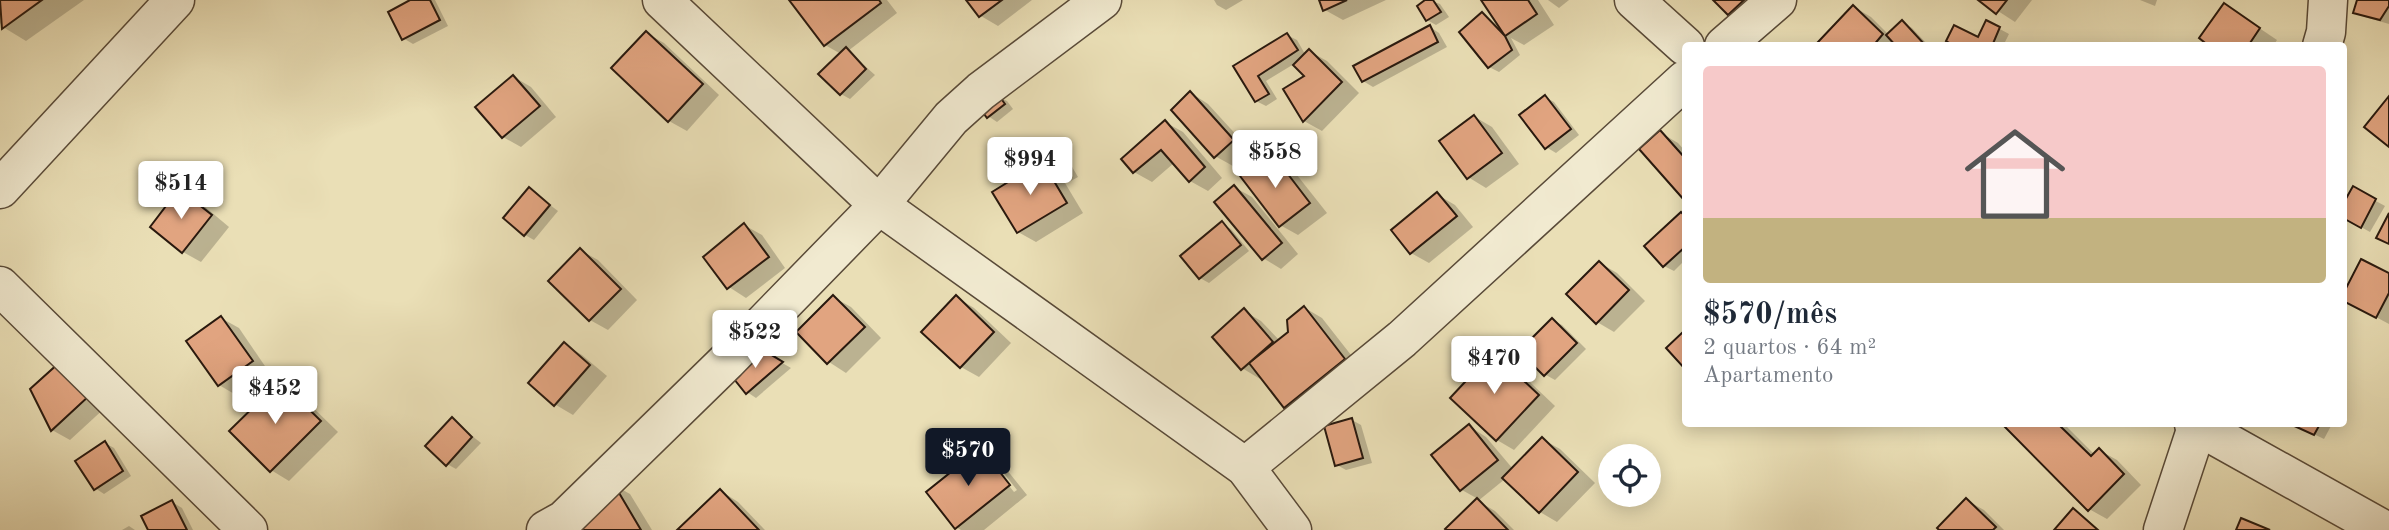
<!DOCTYPE html>
<html lang="pt">
<meta charset="utf-8">
<style>
body{margin:0;font-family:"Old Standard TT",serif;background:#f6f6f7;color:#1f2937;height:100vh;display:flex;flex-direction:column;font-size:26px;white-space:nowrap}
*{box-sizing:border-box;margin:0}
p{font-size:23px;color:#747a83}
.icon{flex:none;width:38px;height:38px;fill:none;stroke:currentColor;stroke-width:2;stroke-linecap:round;stroke-linejoin:round}
.map{position:relative;flex:1;overflow:hidden}
.panel{position:absolute;left:1682px;top:42px;width:665px;height:385px;display:flex;flex-direction:column;background:#fff;border-radius:7px;box-shadow:0 4px 18px #0003}
.panel>*{flex:none}
.fabs{position:absolute;left:1598px;top:444px;display:grid;gap:14px}
.fabs a{display:grid;place-items:center;width:63px;height:63px;border-radius:50%;background:#fff;box-shadow:0 4px 18px #0003;font-size:35px}
.price{position:absolute;translate:-50% -60px;padding:0 16px;border-radius:7px;background:#fff;color:#222;font-size:23px;line-height:46px;filter:drop-shadow(0 2px 4px #0008)}
.price::after{content:'';position:absolute;left:50%;top:42px;width:21px;height:16px;margin-left:-10px;background:inherit;clip-path:polygon(0 0,100% 0,50% 100%)}
.price.active{background:#111827;color:#fff}
ul{padding:0;list-style:none}
li{display:grid;align-content:center;gap:14px;height:371px;padding:0 21px}
li span{display:grid;place-items:center;height:217px;border-radius:7px;color:#555}
li>.icon{margin-inline-start:auto}
span .icon{width:126px;height:126px;fill:#fffc;stroke-width:1}
li b{font-size:30px}
.map>svg:first-child{display:block}
.shadow{fill:#0003;fill-rule:evenodd}
.building{fill:#e1a480;stroke:#29190e;stroke-width:2}
.lines{fill:none;stroke-linecap:round;stroke-linejoin:round}
.minor-casing{stroke:#594a38;stroke-width:41}
.minor{stroke:#f1ead0;stroke-width:38}
</style>
<div class="map">
<svg width="2389" height="530" viewBox="0 0 2389 530">
<rect width="100%" height="100%" fill="#eadfb6"/>
<filter id="stains"><feTurbulence type="fractalNoise" baseFrequency=".00286" numOctaves="4"/><feColorMatrix values="0 0 0 0 .2 0 0 0 0 .09 0 0 0 0 .02 0 0 0 .5 -.17"/></filter>
<radialGradient id="worn" r=".72"><stop offset=".6" stop-color="#630" stop-opacity="0"/><stop offset="1" stop-color="#630" stop-opacity=".3"/></radialGradient>
<!-- shadow -->
<g class="shadow">
<path d="M0,0H84L26,41L3,27L0,23Z"/>
<path d="M414,0H435L448,26L413,44L403,38Z"/>
<path d="M791,0H887L897,13L848,51L875,75L850,99L841,94V54L825,45Z"/>
<path d="M968,0H1032L998,26L981,16Z"/>
<path d="M1214,0H1243L1226,10L1217,5Z"/>
<path d="M1320,0H1386L1343,20L1325,10Z"/>
<path d="M1429,0L1440,4L1449,17L1436,25L1427,20Z"/>
<path d="M1483,0H1538L1554,25L1524,45L1511,38L1520,55L1499,72L1489,67L1461,32L1483,14L1499,27L1500,25Z"/>
<path d="M1548,0H1569L1559,8Z"/>
<path d="M1716,0H1758L1738,19L1729,14Z"/>
<path d="M1981,0H2032L2015,22Z"/>
<path d="M2140,0H2157L2155,6Z"/>
<path d="M2359,0H2389V24L2365,17L2355,12Z"/>
<path d="M2225,5L2277,40L2273,46H2212Z"/>
<path d="M1854,7L1871,17L1889,35L1903,22L1912,28L1929,46H1824Z"/>
<path d="M1987,22L2009,34L2003,46H1957L1979,39Z"/>
<path d="M1430,27L1439,33L1447,47L1373,87L1363,81Z"/>
<path d="M646,33L664,43L719,95L687,131L669,121Z"/>
<path d="M1287,35L1297,40L1305,54L1309,51L1327,61L1359,93L1322,131L1304,121L1307,77L1294,64L1266,81L1277,99L1266,106L1256,101L1235,66Z"/>
<path d="M514,77L531,87L556,117L521,147L503,137Z"/>
<path d="M1191,93L1208,104L1251,151L1233,166L1215,156Z"/>
<path d="M997,96L1007,101L1013,109L997,122L988,116Z"/>
<path d="M1545,97L1554,102L1579,135L1556,153L1546,147Z"/>
<path d="M1475,117L1492,127L1519,164L1486,188L1468,177Z"/>
<path d="M1165,122L1183,132L1222,178L1208,191L1190,181L1174,163L1152,182L1134,172Z"/>
<path d="M1661,133L1678,143L1685,151V199L1641,150Z"/>
<path d="M1271,154L1289,165L1327,213L1298,235L1280,225Z"/>
<path d="M1061,159L1071,165L1078,177L1069,182L1062,178L1083,213L1036,242L1018,232L1042,163L1058,172Z"/>
<path d="M1234,187L1252,197L1298,254L1281,269L1263,258Z"/>
<path d="M2354,189L2385,206L2370,232L2343,217Z"/>
<path d="M530,190L558,211L534,240L525,235Z"/>
<path d="M180,191L198,201L229,227L201,262L183,252L152,227Z"/>
<path d="M1438,195L1455,205L1473,227L1429,263L1411,253Z"/>
<path d="M1682,214L1685,216V260L1674,271L1664,266Z"/>
<path d="M1222,224L1231,229L1249,251L1209,283L1200,278Z"/>
<path d="M744,225L762,235L785,268L746,298L729,287Z"/>
<path d="M580,250L598,260L637,300L608,330L590,320Z"/>
<path d="M1600,263L1617,273L1645,301L1614,332L1597,322Z"/>
<path d="M2389,274V324L2361,309Z"/>
<path d="M833,297L851,307L881,338L846,373L829,362Z"/>
<path d="M956,297L974,308L1011,343L979,377L961,367L924,332Z"/>
<path d="M1305,308L1322,318L1362,369L1303,417L1285,406L1262,377L1260,379L1242,368L1244,311L1261,321L1280,341L1290,333Z"/>
<path d="M221,318L239,328L269,372L236,395L219,385Z"/>
<path d="M1552,320L1562,325L1586,349L1555,380L1546,375L1521,351Z"/>
<path d="M564,344L582,355L607,376L573,415L556,405L531,383Z"/>
<path d="M760,350L791,368L756,398L747,392Z"/>
<path d="M1493,354L1511,364L1555,406L1514,450L1497,440Z"/>
<path d="M60,364L107,406L70,440L52,430L32,390Z"/>
<path d="M281,383L298,393L338,432L289,481L271,470Z"/>
<path d="M452,420L481,443L456,469L447,464Z"/>
<path d="M1352,420L1361,425L1372,463L1346,470L1337,465Z"/>
<path d="M2007,424H2064L2095,455L2099,450L2117,460L2141,485L2107,519L2089,509L2005,425Z"/>
<path d="M2293,424H2332L2324,439Z"/>
<path d="M1469,426L1486,437L1513,469L1542,439L1560,449L1595,483L1557,522L1540,512L1505,479L1478,501L1495,511L1514,530H1449L1478,499L1462,490Z"/>
<path d="M105,443L114,448L131,476L104,494L95,488Z"/>
<path d="M981,450L999,460L1027,495L984,530H961L956,527ZM990,462H995L1017,490L1014,492Z"/>
<path d="M612,484L630,494L652,530H578Z"/>
<path d="M721,491L738,502L765,530H680Z"/>
<path d="M1966,500L1984,510L2004,530H1942Z"/>
<path d="M172,502L182,508L193,530H150Z"/>
<path d="M129,526L135,530H122Z"/>
</g>
<!-- building -->
<g class="building">
<path d="M0,0H42L2,29Z"/>
<path d="M410,0H430L440,20L402,40L388,12Z"/>
<path d="M789,0H879L881,3L824,46Z"/>
<path d="M966,0H1002L979,17Z"/>
<path d="M1319,0H1347L1323,11Z"/>
<path d="M1425,0H1433L1441,12L1426,21L1417,6Z"/>
<path d="M1481,0H1528L1537,14L1505,36Z"/>
<path d="M1713,0H1744L1728,15Z"/>
<path d="M1978,0H2007L1996,14Z"/>
<path d="M2357,0H2389V6L2380,20L2353,13Z"/>
<path d="M2224,3L2260,28L2248,46H2209L2199,38Z"/>
<path d="M1853,5L1883,34L1873,46H1822L1818,42Z"/>
<path d="M1482,12L1505,36L1512,50L1488,68L1459,32Z"/>
<path d="M1902,20L1926,46H1896L1886,35Z"/>
<path d="M1986,20L2000,27L1992,46H1955L1946,41L1954,25L1978,37Z"/>
<path d="M1430,25L1438,42L1362,82L1353,66Z"/>
<path d="M646,31L703,84L668,122L611,68Z"/>
<path d="M1287,33L1298,50L1258,76L1269,94L1255,102L1233,66Z"/>
<path d="M846,47L866,69L840,95L818,74Z"/>
<path d="M1309,49L1342,82L1303,122L1283,89L1304,76L1293,65Z"/>
<path d="M513,75L540,106L502,138L475,107Z"/>
<path d="M1190,91L1234,140L1214,158L1171,110Z"/>
<path d="M997,93L1005,104L987,118L979,107Z"/>
<path d="M1545,95L1571,129L1545,149L1519,115Z"/>
<path d="M2389,96V147L2364,127Z"/>
<path d="M1474,115L1502,153L1467,179L1439,141Z"/>
<path d="M1165,120L1205,167L1189,182L1161,150L1133,173L1121,159Z"/>
<path d="M1660,130L1685,158V201L1639,149Z"/>
<path d="M1271,152L1310,203L1279,227L1240,176Z"/>
<path d="M1061,157L1069,172L1059,178L1051,163Z"/>
<path d="M1042,161L1067,203L1017,233L992,192Z"/>
<path d="M1234,185L1282,243L1262,260L1214,202Z"/>
<path d="M2353,186L2376,199L2361,228L2343,218V204Z"/>
<path d="M529,187L550,205L524,236L503,218Z"/>
<path d="M179,189L212,215L182,253L150,227Z"/>
<path d="M1437,192L1457,216L1410,254L1391,230Z"/>
<path d="M1681,212L1685,216V247L1663,267L1644,246Z"/>
<path d="M2389,213V244L2376,238Z"/>
<path d="M1222,221L1241,245L1199,279L1180,256Z"/>
<path d="M744,223L769,257L727,289L703,257Z"/>
<path d="M580,248L621,289L589,321L548,281Z"/>
<path d="M2361,259L2389,273V293L2376,318L2343,301V294Z"/>
<path d="M1599,261L1629,290L1596,324L1566,294Z"/>
<path d="M833,295L865,327L827,364L796,332Z"/>
<path d="M956,295L994,332L960,368L921,332Z"/>
<path d="M1304,306L1345,359L1284,408L1249,363L1288,332L1287,320Z"/>
<path d="M1244,308L1273,342L1241,370L1212,337Z"/>
<path d="M221,316L253,361L218,386L186,341Z"/>
<path d="M1552,318L1577,343L1544,376L1519,351Z"/>
<path d="M1685,330V369L1666,348Z"/>
<path d="M564,342L590,365L554,406L528,383Z"/>
<path d="M760,348L783,362L746,394L730,374Z"/>
<path d="M1493,352L1539,395L1496,441L1450,398Z"/>
<path d="M60,362L90,395L51,431L30,389Z"/>
<path d="M280,381L321,421L270,472L229,431Z"/>
<path d="M452,417L472,437L446,466L425,446Z"/>
<path d="M1352,418L1363,458L1335,466L1324,426Z"/>
<path d="M1469,424L1498,460L1460,491L1431,455Z"/>
<path d="M2004,424H2058L2091,456L2099,448L2124,474L2088,511L2003,425Z"/>
<path d="M2290,424H2320L2314,435Z"/>
<path d="M1542,437L1578,472L1539,513L1502,478Z"/>
<path d="M105,441L123,471L94,490L75,461Z"/>
<path d="M981,448L1010,485L955,529L926,492Z"/>
<path d="M612,481L641,530H576Z"/>
<path d="M720,489L759,530H677Z"/>
<path d="M1477,498L1508,530H1446L1445,529Z"/>
<path d="M1966,498L1996,527L1993,530H1939L1937,528Z"/>
<path d="M172,500L187,530H148L141,516Z"/>
<path d="M2073,508L2098,530H2054Z"/>
<path d="M2241,518L2270,530H2236Z"/>
</g>
<g class="lines">
<defs>
<g id="minor">
<path d="M662,0L879,205L1245,467L1292,530"/>
<path d="M1634,0L1685,46"/>
<path d="M1724,46L1777,0"/>
<path d="M2322,46L2326,32L2328,0"/>
<path d="M0,189L175,0"/>
<path d="M0,286L248,530"/>
<path d="M2194,424L2384,530"/>
<path d="M1245,467L1402,339L1685,80"/>
<path d="M546,530L564,520L727,361L879,205L951,118L981,91L1102,0"/>
<path d="M2163,530L2198,424"/>
</g>
</defs>
<!-- minor casing -->
<use href="#minor" class="minor-casing"/>
<!-- minor -->
<use href="#minor" class="minor"/>
</g>
<rect width="100%" height="100%" filter="url(#stains)"/>
<rect width="100%" height="100%" fill="url(#worn)"/>
</svg>
<div class="fabs">
<a><svg class="icon" aria-label="locate" viewBox="0 0 24 24"><circle cx="12" cy="12" r="6"/><path d="M12 2v4M12 18v4M2 12h4M18 12h4"/></svg></a>
</div>
<b class="price" style="left:1275px;top:190px">$558</b>
<b class="price" style="left:1030px;top:197px">$994</b>
<b class="price" style="left:181px;top:221px">$514</b>
<b class="price" style="left:755px;top:370px">$522</b>
<b class="price" style="left:1494px;top:396px">$470</b>
<b class="price" style="left:275px;top:426px">$452</b>
<b class="price active" style="left:968px;top:488px">$570</b>
<section class="panel">
<ul>
<li><span style="background:linear-gradient(#f6c9c9 70%,#c2b280 0)"><svg class="icon" aria-label="home" viewBox="0 0 24 24"><path d="M3 11l9-7 9 7M6 9v11h12V9"/></svg></span><div><b>$570/mês</b><p>2 quartos · 64 m²</p><p>Apartamento</p></div></li>
</ul>
</section>
</div>
